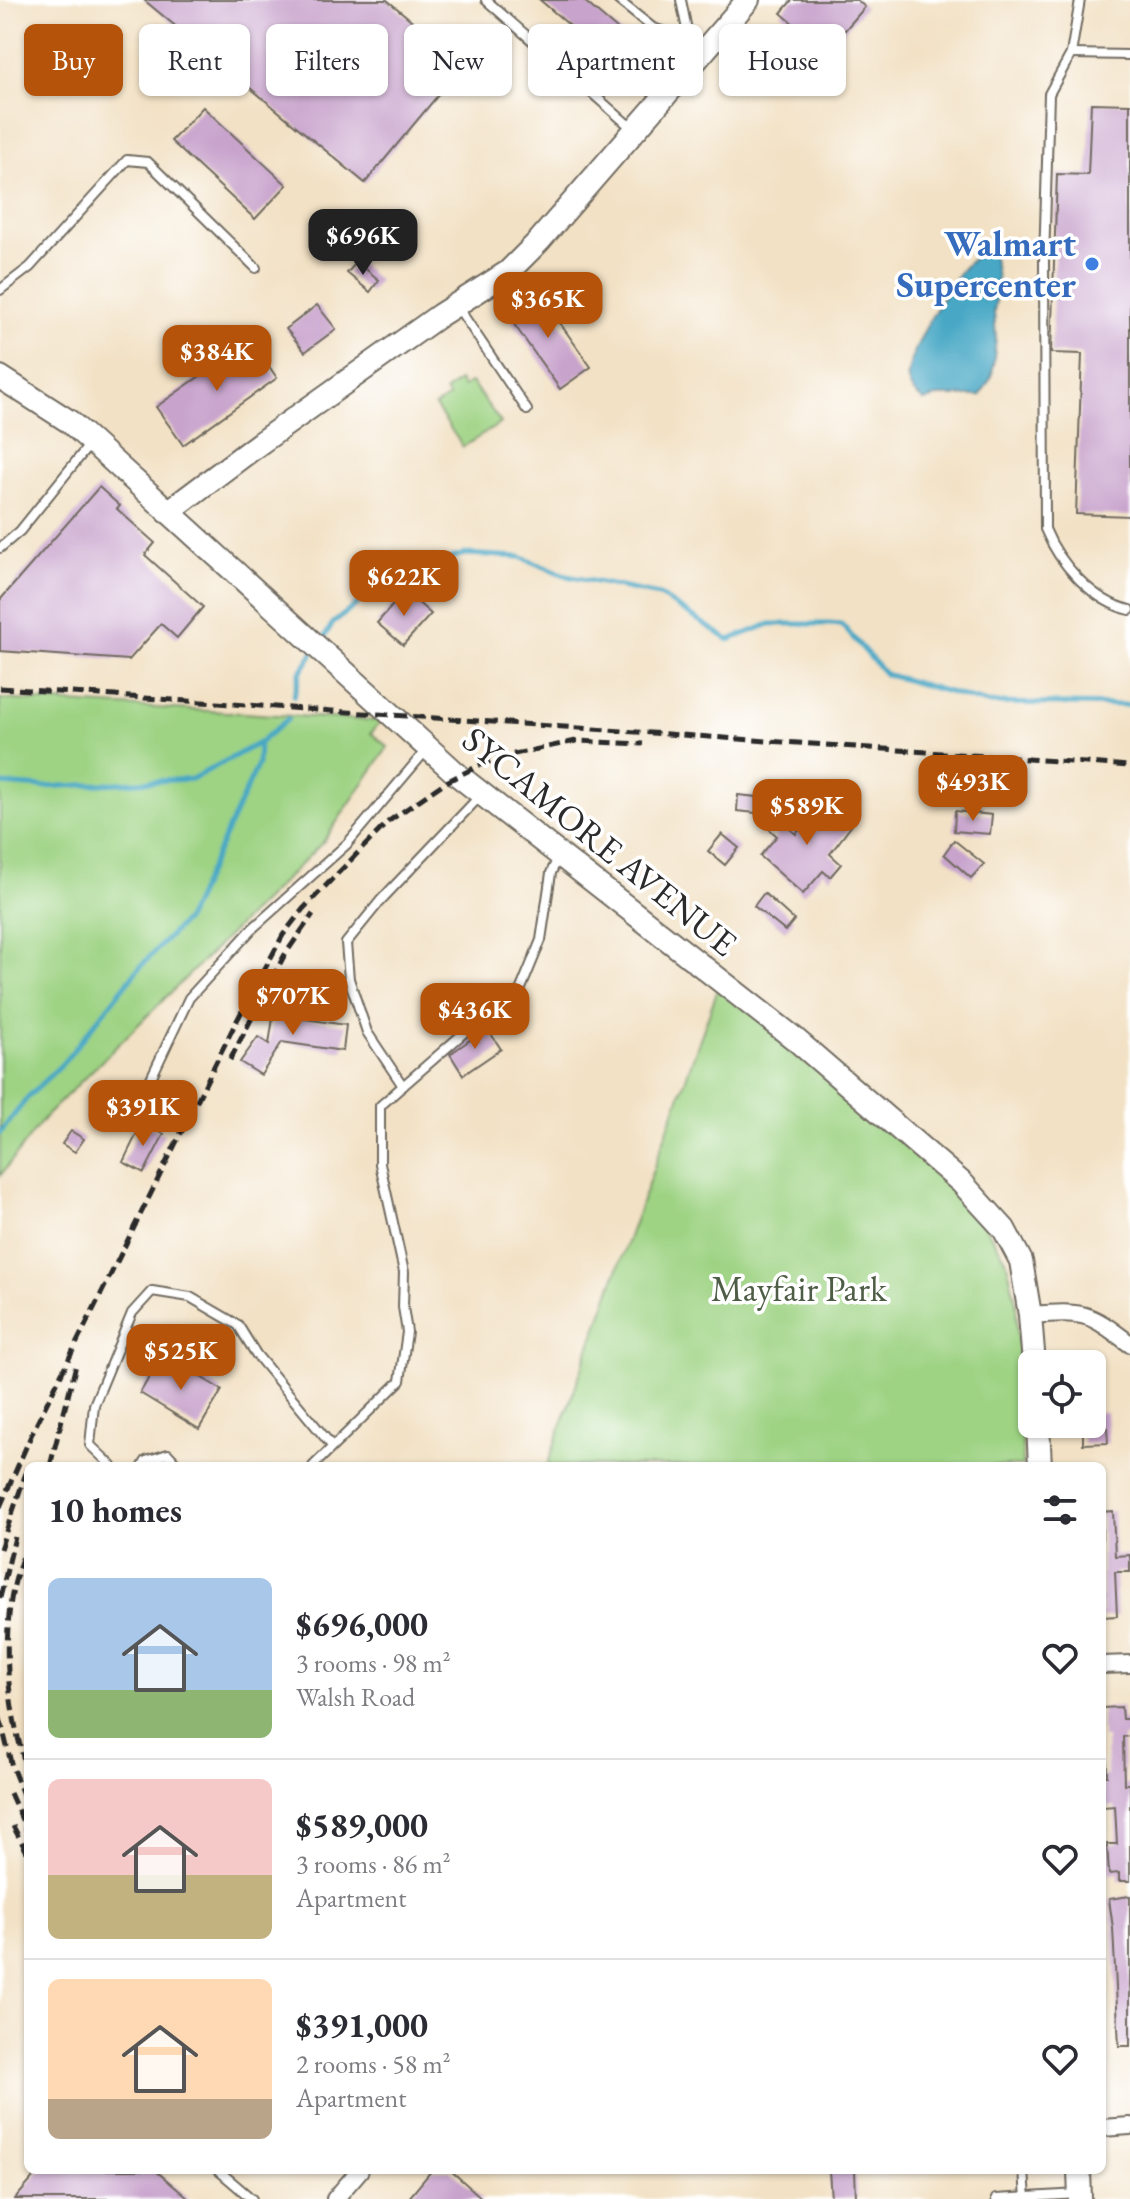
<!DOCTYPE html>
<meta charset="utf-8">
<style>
body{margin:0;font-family:"EB Garamond",serif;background:#f2f2f3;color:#2b2b33;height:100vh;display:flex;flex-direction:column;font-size:30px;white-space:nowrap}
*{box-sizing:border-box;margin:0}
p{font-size:26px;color:#7c7c81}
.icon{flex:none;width:44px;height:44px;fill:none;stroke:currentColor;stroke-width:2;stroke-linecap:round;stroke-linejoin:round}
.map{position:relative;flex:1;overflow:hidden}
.drawer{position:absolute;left:24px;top:1462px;width:1082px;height:712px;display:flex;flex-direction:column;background:#fff;border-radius:12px;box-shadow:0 2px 6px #0004}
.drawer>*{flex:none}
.hud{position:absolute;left:24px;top:24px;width:1082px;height:72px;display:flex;gap:16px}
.tools{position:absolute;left:1018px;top:1350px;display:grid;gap:16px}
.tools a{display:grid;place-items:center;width:88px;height:88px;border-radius:12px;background:#fff;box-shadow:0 2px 6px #0004;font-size:40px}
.price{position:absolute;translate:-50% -68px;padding:0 18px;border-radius:16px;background:#b45309;color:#fff;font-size:26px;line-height:52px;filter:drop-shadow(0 2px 4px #0008)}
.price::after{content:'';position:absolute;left:50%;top:48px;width:24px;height:18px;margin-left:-12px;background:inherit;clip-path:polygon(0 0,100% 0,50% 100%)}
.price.current{background:#222;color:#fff}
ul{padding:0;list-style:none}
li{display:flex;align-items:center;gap:24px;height:200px;padding:0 24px}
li+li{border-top:2px solid #e1e1e2}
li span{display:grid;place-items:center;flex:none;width:224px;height:160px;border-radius:12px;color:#555}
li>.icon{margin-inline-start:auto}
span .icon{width:96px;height:96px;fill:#fffc;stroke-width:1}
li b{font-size:34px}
h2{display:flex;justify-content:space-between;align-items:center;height:96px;padding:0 24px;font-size:34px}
.pill{padding:0 28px;border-radius:12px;background:#fff;box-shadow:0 2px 6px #0004;font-size:28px;line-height:72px}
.pill.current{background:#b45309;color:#fff}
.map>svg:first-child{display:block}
.green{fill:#9ed383;stroke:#647f57;stroke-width:2}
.water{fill:#46a7c5;stroke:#386978;stroke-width:2}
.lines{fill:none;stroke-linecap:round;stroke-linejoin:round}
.stream{stroke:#46a7c5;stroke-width:5}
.building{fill:#c8a3cc}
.lane-casing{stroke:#716b61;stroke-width:12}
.street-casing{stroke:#716b61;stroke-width:20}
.secondary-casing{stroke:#716b61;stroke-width:26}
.lane{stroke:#fff;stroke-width:8}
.street{stroke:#fff;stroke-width:16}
.secondary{stroke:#fff;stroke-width:22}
.rail{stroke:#2b2b2b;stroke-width:5;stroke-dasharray:12 6;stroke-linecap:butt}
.shop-dot{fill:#3f7fe0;stroke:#fff;stroke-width:3}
.labels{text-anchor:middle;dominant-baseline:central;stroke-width:7;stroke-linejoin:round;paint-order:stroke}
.shop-label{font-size:36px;font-weight:bold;fill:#366cbe;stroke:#fff;text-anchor:end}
.street-label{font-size:36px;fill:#2b2b2b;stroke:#fff}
.park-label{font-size:36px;fill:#4e5d45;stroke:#fff}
</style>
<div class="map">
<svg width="1130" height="2199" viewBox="0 0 1130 2199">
<rect width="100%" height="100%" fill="#fff"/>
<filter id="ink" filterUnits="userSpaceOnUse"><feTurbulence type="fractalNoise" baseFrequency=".0125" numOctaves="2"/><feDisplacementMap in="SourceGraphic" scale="16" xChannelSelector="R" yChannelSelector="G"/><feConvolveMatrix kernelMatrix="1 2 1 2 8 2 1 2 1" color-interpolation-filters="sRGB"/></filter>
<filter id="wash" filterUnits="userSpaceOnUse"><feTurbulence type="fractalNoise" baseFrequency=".006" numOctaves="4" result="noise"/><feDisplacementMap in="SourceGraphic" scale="32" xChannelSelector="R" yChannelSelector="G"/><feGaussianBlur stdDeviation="1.8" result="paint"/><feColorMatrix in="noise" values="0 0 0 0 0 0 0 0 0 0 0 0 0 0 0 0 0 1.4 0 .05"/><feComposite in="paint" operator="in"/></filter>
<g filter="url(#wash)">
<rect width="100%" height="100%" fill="#f2e1c4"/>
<!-- green -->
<g class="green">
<path d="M459,381L463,387L471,382L501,423L463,447L435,406L449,397L445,392Z"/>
<path d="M0,699L381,721L371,733L388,747L323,842L45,1117L0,1176Z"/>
<path d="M720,983L944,1179L973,1209L1006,1259L1016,1302L1023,1466H547Z"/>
</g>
<!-- water -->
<path class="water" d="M992,245L998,286L994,312L996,338L992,376L980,396H938L924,401C917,395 910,390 908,381C904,359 950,280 967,264C974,257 984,251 992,245Z"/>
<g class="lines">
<!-- stream -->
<g class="stream">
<path d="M321,642L333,623L397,573L465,554L520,557L567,576L659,595L729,640L770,624H841L885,674L987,703L1130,705"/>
<path d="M294,696L300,673L313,653"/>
<path d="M0,784L44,787L192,779L259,743L288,719"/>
<path d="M0,1133L28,1097L64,1062L138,969L187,918L258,764L259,743"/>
</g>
</g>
<g id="blocks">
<!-- building -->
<g class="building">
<path d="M144,0H387L464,64L365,183Z"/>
<path d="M540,0H583L644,52L625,73Z"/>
<path d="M792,0H857L865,7L826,52L781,13Z"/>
<path d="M1091,103L1130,104V516L1076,514L1082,354L1051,353L1057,174L1088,175Z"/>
<path d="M203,107L287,185L255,219L171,141Z"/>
<path d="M357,262L379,280L370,292L347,273Z"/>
<path d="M537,291L591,367L560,389L506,313Z"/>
<path d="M317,305L336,329L305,352L286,329Z"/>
<path d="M251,340L277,378L183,445L156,407Z"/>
<path d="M99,487L120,506L117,509L155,543L145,555L203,607L177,638L161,624L129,660L0,651V600Z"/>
<path d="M405,591L431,614L403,645L377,623Z"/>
<path d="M738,795L757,797L756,813L737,811Z"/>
<path d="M822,800L852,825L830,854L841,864L830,877L823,871L803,894L760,856L777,836L767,827L776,817L796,834Z"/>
<path d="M955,811L992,815L990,834L954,831Z"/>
<path d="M722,834L739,848L725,865L708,851Z"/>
<path d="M954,840L984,864L971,878L944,854Z"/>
<path d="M764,893L794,920L785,931L754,906Z"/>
<path d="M275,1005L293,1007L291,1017L346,1025L343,1051L282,1042L261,1075L240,1062L258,1037L269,1044Z"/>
<path d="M487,1028L501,1049L463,1075L450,1054Z"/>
<path d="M142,1123L164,1134L144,1173L123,1162Z"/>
<path d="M71,1131L84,1139L75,1152L62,1144Z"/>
<path d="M163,1354L222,1390L199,1429L140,1393Z"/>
<path d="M1092,1412H1106L1108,1443L1083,1444V1426L1092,1424Z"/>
<path d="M1113,1511L1115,1556L1130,1555V1572H1115L1117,1616L1102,1617V1512Z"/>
<path d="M1121,1707L1122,1719H1130V1736L1123,1737L1124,1784H1130V1881H1119V1873L1109,1874L1107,1844H1117L1115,1806L1103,1807L1102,1776H1107L1106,1738H1102V1708Z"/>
<path d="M1130,1896V2046H1119L1113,1928L1109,1899Z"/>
<path d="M40,2170H155L189,2199H15Z"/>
<path d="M432,2170H450L483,2199H408Z"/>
<path d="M829,2170H855L856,2198L831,2199Z"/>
</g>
</g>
</g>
<g filter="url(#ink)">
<use href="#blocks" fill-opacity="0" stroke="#716b61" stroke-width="2"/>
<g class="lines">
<defs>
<g id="lane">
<path d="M486,0L634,130"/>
<path d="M618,0L653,28L704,45"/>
<path d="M681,0L689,40"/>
<path d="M1080,0L1071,54L1049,94L1044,262L1045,529C1059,563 1093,602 1130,610"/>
<path d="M1071,54L1130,55"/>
<path d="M0,290L30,267L127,160L148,162L256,268"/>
<path d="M457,306L527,410"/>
<path d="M0,548L20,531L90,444"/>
<path d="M403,1086L367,1032L349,979L346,943L381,900L480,796"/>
<path d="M135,1112L189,998L253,928L347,844L428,748"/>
<path d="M112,1466L90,1445L94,1405L132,1313L152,1291L190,1297L238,1325L256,1354L332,1446"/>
<path d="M143,1466L146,1461L168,1454L179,1466"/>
<path d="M313,1466L400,1381L407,1332L403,1307L404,1272L380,1164V1106L490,1010L520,991L541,940L551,873L559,855"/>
<path d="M218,2170L252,2199"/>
<path d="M1024,2170L1026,2199"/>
<path d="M996,2199L1079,2194"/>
</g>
<g id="street">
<path d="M1030,1315C1084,1311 1087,1311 1130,1344"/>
<path d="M1102,1665L1130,1664"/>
<path d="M1102,2128L1130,2126"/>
<path d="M335,2199L360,2170"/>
</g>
<g id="secondary">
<path d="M0,377L70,422L459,776L795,1039L962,1183L1004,1229L1021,1261L1030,1315L1034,1364"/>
<path d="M168,512L260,443L440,315L508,272L539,241L748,0"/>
<path d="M1038,1424L1040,1466"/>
<path d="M1079,2170L1080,2199"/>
</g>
</defs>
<!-- lane casing -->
<use href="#lane" class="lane-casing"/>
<!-- street casing -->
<use href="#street" class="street-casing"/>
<!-- secondary casing -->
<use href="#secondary" class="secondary-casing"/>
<!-- lane -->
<use href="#lane" class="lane"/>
<!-- street -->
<use href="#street" class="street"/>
<!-- secondary -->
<use href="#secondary" class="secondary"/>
<!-- rail -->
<g class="rail">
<path d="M0,688L1130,766"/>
<path d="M230,1060L284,956L313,914"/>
<path d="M50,1466L76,1365"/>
<path d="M0,1507L33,1431L234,1026L283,935L303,909L389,821L444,783L478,766L505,756L576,741L643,744"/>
<path d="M28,1540C22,1559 14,1580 11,1600C2,1657 10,1718 28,1773"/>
<path d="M0,1549L27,1470"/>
<path d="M0,1598L15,1537"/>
<path d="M0,1718L12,1767L28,1807"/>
<path d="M10,1793L28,1833"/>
<path d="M13,1826L28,1854"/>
</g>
</g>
</g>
<!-- markers -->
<circle class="shop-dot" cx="1092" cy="264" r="8"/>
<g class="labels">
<!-- shop labels -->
<g class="shop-label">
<text x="1076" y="243">Walmart<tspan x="1076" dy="41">Supercenter</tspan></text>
</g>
<!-- street labels -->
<g class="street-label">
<text transform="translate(600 841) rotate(39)">SYCAMORE AVENUE</text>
</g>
<!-- park labels -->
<g class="park-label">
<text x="799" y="1288">Mayfair Park</text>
</g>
</g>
</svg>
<div class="tools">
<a><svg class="icon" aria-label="locate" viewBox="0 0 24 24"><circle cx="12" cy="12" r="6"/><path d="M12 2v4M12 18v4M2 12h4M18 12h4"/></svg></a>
</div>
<b class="price current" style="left:363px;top:277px">$696K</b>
<b class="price" style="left:548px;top:340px">$365K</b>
<b class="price" style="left:217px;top:393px">$384K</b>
<b class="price" style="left:404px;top:618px">$622K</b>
<b class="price" style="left:973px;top:823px">$493K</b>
<b class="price" style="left:807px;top:847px">$589K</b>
<b class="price" style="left:293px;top:1037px">$707K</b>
<b class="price" style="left:475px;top:1051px">$436K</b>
<b class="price" style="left:143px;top:1148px">$391K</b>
<b class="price" style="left:181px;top:1392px">$525K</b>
<div class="hud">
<a class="pill current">Buy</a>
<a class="pill">Rent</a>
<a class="pill">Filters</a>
<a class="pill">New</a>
<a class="pill">Apartment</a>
<a class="pill">House</a>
</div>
<section class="drawer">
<h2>10 homes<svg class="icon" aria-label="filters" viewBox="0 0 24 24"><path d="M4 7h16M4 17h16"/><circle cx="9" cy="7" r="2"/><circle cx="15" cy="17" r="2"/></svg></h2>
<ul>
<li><span style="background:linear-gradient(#a9c7e8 70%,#8fb573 0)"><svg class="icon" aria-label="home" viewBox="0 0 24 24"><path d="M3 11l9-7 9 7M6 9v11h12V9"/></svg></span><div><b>$696,000</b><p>3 rooms · 98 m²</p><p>Walsh Road</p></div><svg class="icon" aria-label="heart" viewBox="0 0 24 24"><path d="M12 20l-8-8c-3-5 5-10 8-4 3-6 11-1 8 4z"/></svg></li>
<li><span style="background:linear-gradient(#f6c9c9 60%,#c2b280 0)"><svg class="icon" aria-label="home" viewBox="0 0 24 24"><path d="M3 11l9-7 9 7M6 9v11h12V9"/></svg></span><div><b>$589,000</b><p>3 rooms · 86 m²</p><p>Apartment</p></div><svg class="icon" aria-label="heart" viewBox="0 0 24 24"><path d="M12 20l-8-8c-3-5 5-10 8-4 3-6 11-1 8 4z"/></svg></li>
<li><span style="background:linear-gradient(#ffd9b3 75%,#b9a48a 0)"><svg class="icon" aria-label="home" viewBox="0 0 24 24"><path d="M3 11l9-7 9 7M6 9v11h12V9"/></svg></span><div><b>$391,000</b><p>2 rooms · 58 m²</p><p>Apartment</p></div><svg class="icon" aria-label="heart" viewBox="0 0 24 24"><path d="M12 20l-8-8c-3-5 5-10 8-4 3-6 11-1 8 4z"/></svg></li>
</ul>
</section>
</div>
